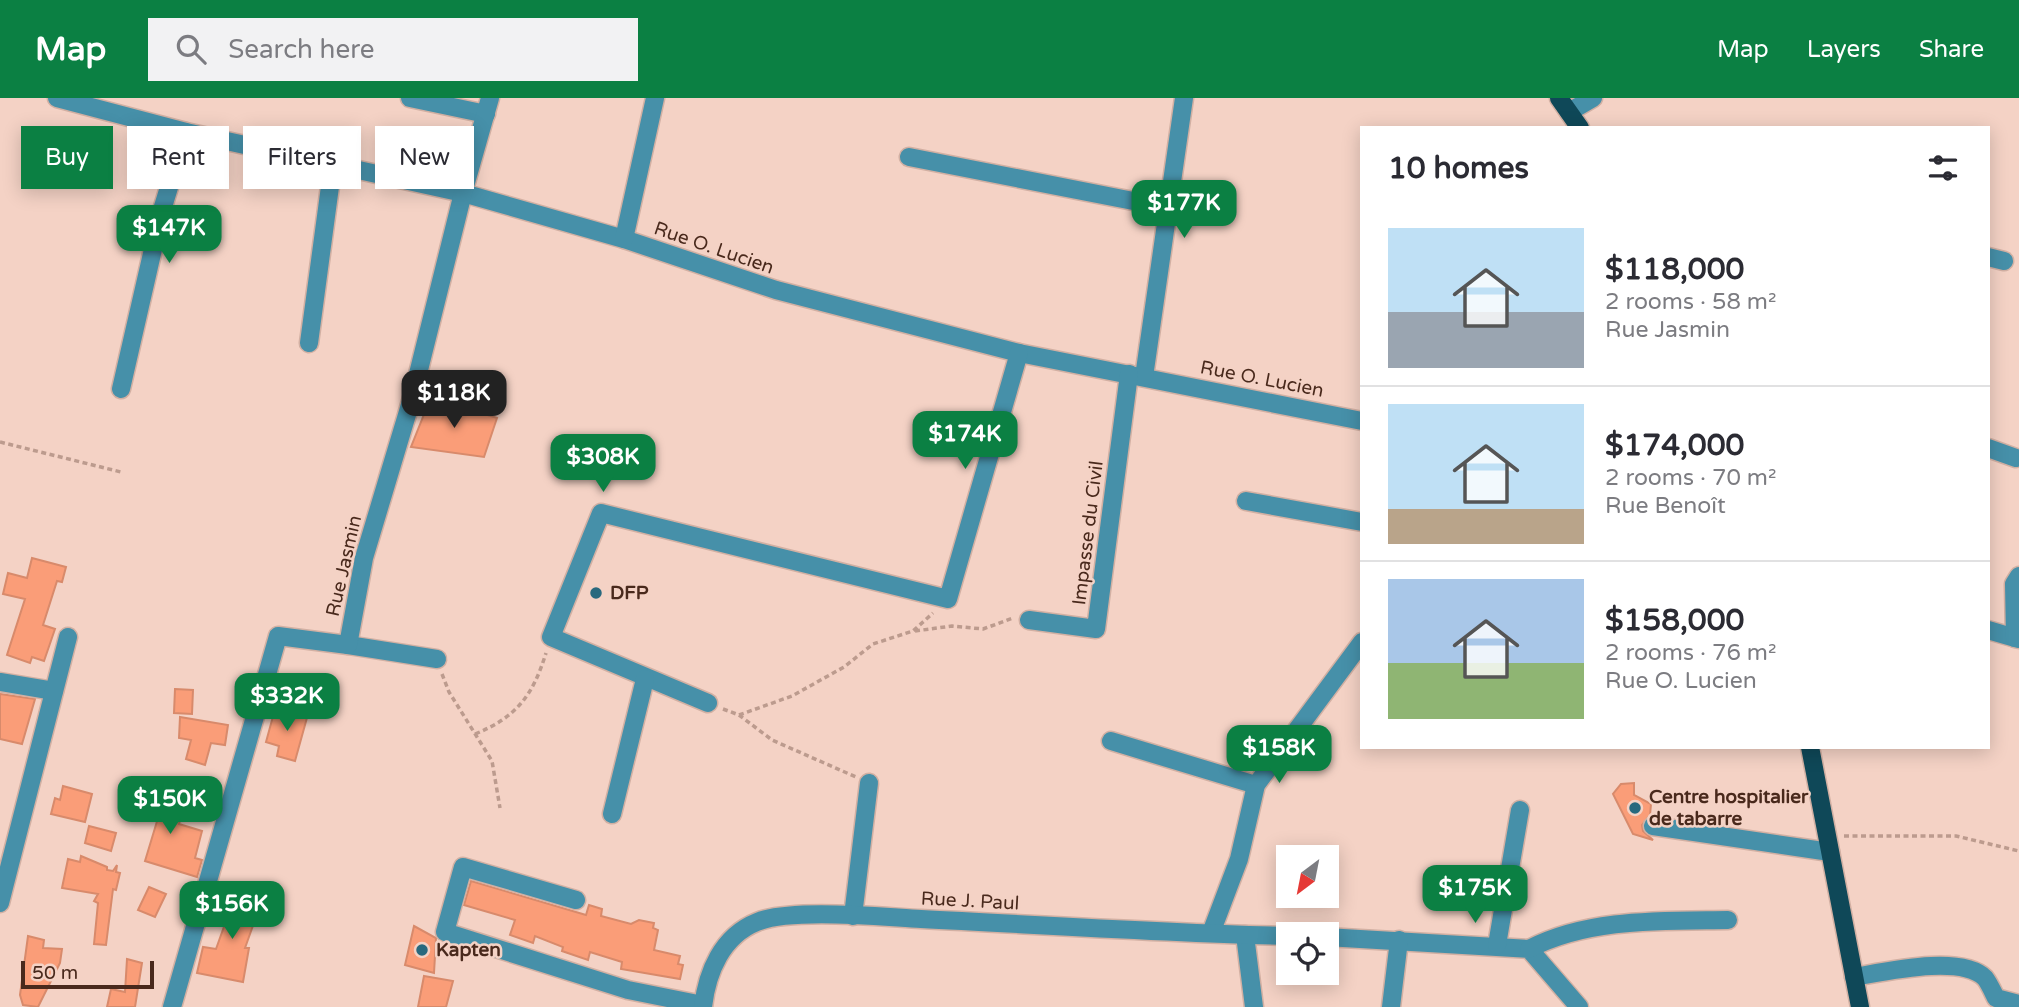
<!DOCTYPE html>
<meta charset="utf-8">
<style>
body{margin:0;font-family:"Varela Round",sans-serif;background:#f2f2f3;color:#2b2b33;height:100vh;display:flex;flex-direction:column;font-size:26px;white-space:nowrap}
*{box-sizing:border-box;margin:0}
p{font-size:23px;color:#7c7c81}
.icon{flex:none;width:38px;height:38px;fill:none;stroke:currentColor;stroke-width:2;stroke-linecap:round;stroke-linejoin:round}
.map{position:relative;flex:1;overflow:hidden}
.drawer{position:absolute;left:1360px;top:28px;width:630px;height:623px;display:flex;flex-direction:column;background:#fff;border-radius:0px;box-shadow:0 4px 18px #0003}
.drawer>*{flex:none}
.top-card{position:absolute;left:21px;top:28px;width:665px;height:63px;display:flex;gap:14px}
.needle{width:46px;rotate:212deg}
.buttons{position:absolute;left:1276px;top:747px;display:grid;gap:14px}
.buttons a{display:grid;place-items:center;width:63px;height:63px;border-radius:0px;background:#fff;box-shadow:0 4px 18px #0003;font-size:35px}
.scale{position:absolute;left:21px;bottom:18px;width:133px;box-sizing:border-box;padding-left:7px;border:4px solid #49291c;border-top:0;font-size:19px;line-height:24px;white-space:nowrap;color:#49291c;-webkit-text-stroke:5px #f4d2c5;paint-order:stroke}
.price{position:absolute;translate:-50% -60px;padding:0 16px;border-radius:14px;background:#0b8043;color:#fff;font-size:23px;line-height:46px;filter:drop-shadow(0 2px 4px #0008)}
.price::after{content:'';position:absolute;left:50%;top:42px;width:21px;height:16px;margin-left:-10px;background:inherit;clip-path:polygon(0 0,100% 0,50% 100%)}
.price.on{background:#222;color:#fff}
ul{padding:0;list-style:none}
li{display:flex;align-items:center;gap:21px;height:175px;padding:0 28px}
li+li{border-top:2px solid #e1e1e2}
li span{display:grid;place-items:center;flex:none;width:196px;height:140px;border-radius:0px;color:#555}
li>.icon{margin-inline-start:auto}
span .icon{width:84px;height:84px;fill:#fffc;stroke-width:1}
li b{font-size:30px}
h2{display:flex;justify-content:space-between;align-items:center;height:84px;padding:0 28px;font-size:30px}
.tag{padding:0 24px;border-radius:0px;background:#fff;box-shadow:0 4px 18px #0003;font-size:24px;line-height:63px}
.tag.on{background:#0b8043;color:#fff}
header{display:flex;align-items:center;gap:42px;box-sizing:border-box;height:98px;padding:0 35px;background:#0b8043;color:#fff}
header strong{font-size:33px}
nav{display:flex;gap:38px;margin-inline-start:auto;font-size:24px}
.search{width:490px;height:63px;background:#f2f2f3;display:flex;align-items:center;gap:18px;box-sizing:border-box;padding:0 24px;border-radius:0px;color:#7c7c81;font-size:26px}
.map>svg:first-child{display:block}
.building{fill:#fa9d78;stroke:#d88a6b;stroke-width:2}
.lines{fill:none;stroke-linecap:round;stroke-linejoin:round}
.minor-casing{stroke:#d2b0a3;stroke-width:21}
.major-casing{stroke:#d2b0a3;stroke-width:21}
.path{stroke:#bc9b8e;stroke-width:3.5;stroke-dasharray:5 3.5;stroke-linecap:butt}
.minor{stroke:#4690a9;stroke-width:18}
.major{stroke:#0f4858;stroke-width:18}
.poi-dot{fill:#29697e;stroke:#f4d2c5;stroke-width:2.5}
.labels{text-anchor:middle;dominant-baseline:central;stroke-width:5;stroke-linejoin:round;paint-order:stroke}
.street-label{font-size:19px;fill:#49291c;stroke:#f4d2c5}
.poi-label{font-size:19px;font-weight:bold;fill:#49291c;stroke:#f4d2c5;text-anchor:start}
</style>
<header>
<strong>Map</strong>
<div class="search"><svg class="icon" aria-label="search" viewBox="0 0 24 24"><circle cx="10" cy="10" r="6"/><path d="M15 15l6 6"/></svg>Search here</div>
<nav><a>Map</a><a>Layers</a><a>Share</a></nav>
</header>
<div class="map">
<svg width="2019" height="909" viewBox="0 0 2019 909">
<rect width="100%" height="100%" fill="#f4d2c5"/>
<!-- building -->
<g class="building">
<path d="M431,299L497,320L484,359L411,349Z"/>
<path d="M32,460L66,469L62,484L57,483L43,527L55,531L44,563L32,559L30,565L7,557L25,501L3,496L8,475L27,480Z"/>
<path d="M175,591L193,592L192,616L174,615Z"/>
<path d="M0,596L35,601L22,646L0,641Z"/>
<path d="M275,611L308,616L295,663L277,658L279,648L266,644Z"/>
<path d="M180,619L228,627L225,647L211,645L205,667L186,661L191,642L179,640Z"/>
<path d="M1634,685V697L1651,706L1650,717L1642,727L1643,733L1653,742L1633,736L1613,696L1621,686Z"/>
<path d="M63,688L92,696L85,724L51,716L55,700L60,702Z"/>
<path d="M157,696L186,704L179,726L202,733L195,760L202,762L197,779L145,763L158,720L124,712L126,703L154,706Z"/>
<path d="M89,728L116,735L111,753L85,745Z"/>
<path d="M81,758L107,769V772L113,773L117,767L116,774L120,775L116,792L113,791L106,847L94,846L98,805L94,803L98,796L62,790L68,761L80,764Z"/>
<path d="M471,783L586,817L589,807L602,811L601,818L631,826L639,822L654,825L653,830L658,832L654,852L680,858L678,866L683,867L680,881L621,871L622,864L590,854L588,862L562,853L563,849L535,838L533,845L510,837L515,822L464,807Z"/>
<path d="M149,789L166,796L155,819L138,812Z"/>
<path d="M234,797L265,807L260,824L255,822L245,850H249L243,884L197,875L203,849L216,851L226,823L220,822L225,808L230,810Z"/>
<path d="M414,828L436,840L434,875L405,867Z"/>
<path d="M28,838L44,842L43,850L62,851L60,865L38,909L23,907L20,897Z"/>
<path d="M127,861L142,865L135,909H107L111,891L125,894Z"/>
<path d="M424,878L453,883L446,909H418Z"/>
</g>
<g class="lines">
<defs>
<g id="minor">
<path d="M57,0L186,34L463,95L624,141L776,192L1019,255L1362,323"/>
<path d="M410,0L486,16"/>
<path d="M1569,14L1593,0"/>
<path d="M909,59L1169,110"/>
<path d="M624,141L655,0"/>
<path d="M1988,159L2004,163"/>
<path d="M309,245L333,66"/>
<path d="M1144,279L1184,0"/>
<path d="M121,291L162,112L186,34"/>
<path d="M1988,350L2016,360"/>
<path d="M1246,403L1362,424"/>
<path d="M1029,522L1096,531L1129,276"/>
<path d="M1988,532L2019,541"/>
<path d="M2015,540L2014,486L2019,478"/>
<path d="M348,547L437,561"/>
<path d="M0,584L54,593"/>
<path d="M708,605L551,539L601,415L948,501L1019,255"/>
<path d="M1111,643L1256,687"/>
<path d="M612,716L645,581"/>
<path d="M1653,728L1830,754"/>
<path d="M576,802L463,769L445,834L628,892L703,907"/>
<path d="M0,805L68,539"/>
<path d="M853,818L869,685"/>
<path d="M1211,835L1239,761L1256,687L1362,544"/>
<path d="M1245,837L1254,909"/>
<path d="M1326,839L1529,851L1579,909"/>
<path d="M1497,847L1520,712"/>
<path d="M1529,851C1588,820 1662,823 1728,822"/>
<path d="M1854,879C1884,874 1961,856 1985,880C1989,885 1993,894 1996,900L2019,906"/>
<path d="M172,909L278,538L348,547L364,460L412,300L463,95L490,0"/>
<path d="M703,909C707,874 722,838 757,824C791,810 881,819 921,821C1043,827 1166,835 1288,838"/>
<path d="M1391,909L1399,842"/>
</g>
<g id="major">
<path d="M1559,0L1580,30"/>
<path d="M1810,649L1860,909"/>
</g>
</defs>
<!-- minor casing -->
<use href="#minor" class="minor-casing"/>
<!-- major casing -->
<use href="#major" class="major-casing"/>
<!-- path -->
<g class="path">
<path d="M0,344L121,374"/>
<path d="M915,533L952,528L983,531L1013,520"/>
<path d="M442,576L449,594L492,663L500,710"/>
<path d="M723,611L739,617L772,642L856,679"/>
<path d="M739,617L792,598L844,569L873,546L913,533L933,515"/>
<path d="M475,636C517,619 533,597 546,555"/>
<path d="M1844,738H1956L2019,753"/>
</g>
<!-- minor -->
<use href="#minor" class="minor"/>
<!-- major -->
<use href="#major" class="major"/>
</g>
<!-- markers -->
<g class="poi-dot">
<circle cx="596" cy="495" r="7"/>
<circle cx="1635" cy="710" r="7"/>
<circle cx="422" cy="852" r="7"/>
</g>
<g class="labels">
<!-- street labels -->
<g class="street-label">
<text transform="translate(714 150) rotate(19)">Rue O. Lucien</text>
<text transform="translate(1262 281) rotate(11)">Rue O. Lucien</text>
<text transform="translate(1088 435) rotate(-83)">Impasse du Civil</text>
<text transform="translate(344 468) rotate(-77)">Rue Jasmin</text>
<text transform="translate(970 803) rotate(3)">Rue J. Paul</text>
</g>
<!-- poi labels -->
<g class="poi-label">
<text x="610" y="495">DFP</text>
<text x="1649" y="699">Centre hospitalier<tspan x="1649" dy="22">de tabarre</tspan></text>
<text x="436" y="852">Kapten</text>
</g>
</g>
</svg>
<div class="buttons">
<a><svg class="needle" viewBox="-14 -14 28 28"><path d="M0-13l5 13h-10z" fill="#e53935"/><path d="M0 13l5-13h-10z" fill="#7c7c81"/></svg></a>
<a><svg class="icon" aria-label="locate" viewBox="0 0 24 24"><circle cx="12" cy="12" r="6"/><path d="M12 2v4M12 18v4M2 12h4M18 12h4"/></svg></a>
</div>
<div class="scale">50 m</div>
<b class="price" style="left:1184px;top:142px">$177K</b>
<b class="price" style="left:169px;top:167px">$147K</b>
<b class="price on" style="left:454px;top:332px">$118K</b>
<b class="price" style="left:965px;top:373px">$174K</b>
<b class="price" style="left:603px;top:396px">$308K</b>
<b class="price" style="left:287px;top:635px">$332K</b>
<b class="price" style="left:1279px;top:687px">$158K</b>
<b class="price" style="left:170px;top:738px">$150K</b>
<b class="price" style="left:1475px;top:827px">$175K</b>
<b class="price" style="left:232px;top:843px">$156K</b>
<div class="top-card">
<a class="tag on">Buy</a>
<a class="tag">Rent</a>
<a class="tag">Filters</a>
<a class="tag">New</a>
</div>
<section class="drawer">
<h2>10 homes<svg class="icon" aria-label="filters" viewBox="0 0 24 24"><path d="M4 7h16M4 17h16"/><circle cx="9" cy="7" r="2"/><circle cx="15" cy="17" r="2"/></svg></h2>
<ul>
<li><span style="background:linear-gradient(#bfe0f5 60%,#9aa5b1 0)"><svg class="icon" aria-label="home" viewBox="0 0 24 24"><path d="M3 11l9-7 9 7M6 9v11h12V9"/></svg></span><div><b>$118,000</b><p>2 rooms · 58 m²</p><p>Rue Jasmin</p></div></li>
<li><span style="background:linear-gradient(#bfe0f5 75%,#b9a48a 0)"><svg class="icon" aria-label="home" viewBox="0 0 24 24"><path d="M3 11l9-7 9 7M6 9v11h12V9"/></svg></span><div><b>$174,000</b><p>2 rooms · 70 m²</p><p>Rue Benoît</p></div></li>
<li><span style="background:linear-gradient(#a9c7e8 60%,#8fb573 0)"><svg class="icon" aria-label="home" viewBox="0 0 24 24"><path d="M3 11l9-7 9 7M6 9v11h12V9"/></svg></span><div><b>$158,000</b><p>2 rooms · 76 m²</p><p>Rue O. Lucien</p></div></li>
</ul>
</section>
</div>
